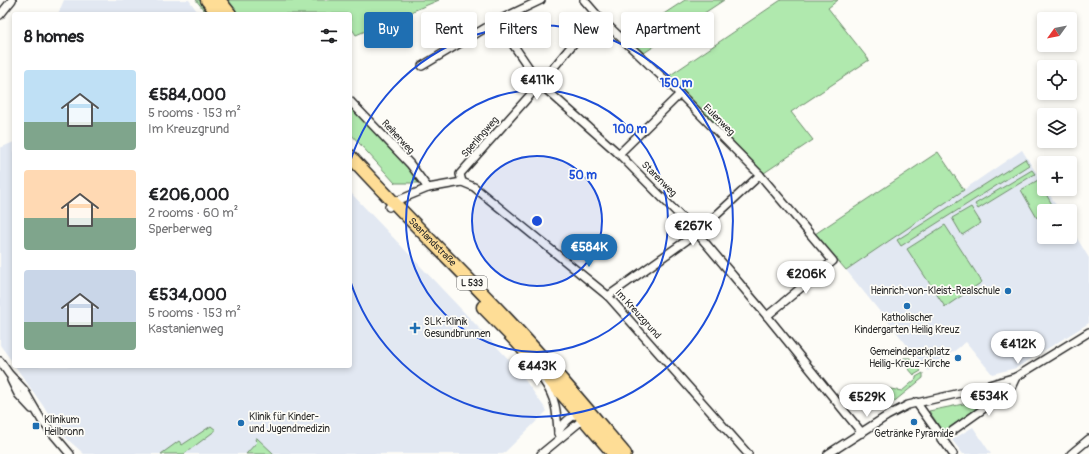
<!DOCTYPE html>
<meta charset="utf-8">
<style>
body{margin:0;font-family:Pangolin,sans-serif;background:#f2f2f2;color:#202124;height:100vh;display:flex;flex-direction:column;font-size:15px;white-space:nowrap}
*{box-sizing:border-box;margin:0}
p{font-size:13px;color:#757577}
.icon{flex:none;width:22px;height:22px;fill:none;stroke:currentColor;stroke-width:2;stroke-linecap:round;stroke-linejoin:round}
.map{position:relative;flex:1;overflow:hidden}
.side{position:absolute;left:12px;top:12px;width:340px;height:356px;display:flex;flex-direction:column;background:#fff;border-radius:4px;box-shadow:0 2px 6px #0003}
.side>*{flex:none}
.banner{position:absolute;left:364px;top:12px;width:380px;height:36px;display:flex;gap:8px}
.needle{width:26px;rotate:237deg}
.buttons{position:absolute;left:1037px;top:12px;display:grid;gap:8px}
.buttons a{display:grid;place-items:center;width:40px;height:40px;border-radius:4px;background:#fff;box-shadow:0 2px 6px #0003;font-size:20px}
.price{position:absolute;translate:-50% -34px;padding:0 9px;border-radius:14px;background:#fff;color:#222;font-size:13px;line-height:26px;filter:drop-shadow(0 1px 2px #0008)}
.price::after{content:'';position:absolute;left:50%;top:24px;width:12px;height:9px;margin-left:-6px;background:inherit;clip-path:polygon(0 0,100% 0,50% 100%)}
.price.current{background:#1f6fb2;color:#fff}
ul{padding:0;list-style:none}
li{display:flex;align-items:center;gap:12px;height:100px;padding:0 12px}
li span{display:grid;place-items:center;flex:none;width:112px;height:80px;border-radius:4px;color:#555}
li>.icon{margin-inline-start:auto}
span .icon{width:48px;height:48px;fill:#fffc;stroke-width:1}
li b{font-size:17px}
h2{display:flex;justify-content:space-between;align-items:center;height:48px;padding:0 12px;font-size:17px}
.chip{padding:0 14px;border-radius:4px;background:#fff;box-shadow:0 2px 6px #0003;font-size:14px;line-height:36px}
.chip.current{background:#1f6fb2;color:#fff}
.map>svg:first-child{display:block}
.built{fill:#e2e8f2}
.green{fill:#b0e9ae;stroke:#6e8a6c}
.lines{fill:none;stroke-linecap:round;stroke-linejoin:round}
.street-casing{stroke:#2b2b2b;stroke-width:10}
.primary-casing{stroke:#2b2b2b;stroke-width:15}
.street{stroke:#fdfcf7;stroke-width:7}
.primary{stroke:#fedd96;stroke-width:12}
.ring{fill:none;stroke:#1d4ed8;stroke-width:2}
.poi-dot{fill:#1f6fb2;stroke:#fdfcf7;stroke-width:1.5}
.labels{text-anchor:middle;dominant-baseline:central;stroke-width:3.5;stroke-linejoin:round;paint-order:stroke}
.shield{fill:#fdfcf7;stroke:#6a6a68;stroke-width:1}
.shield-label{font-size:9px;font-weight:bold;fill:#2b2b2b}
.street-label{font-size:10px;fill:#2b2b2b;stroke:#fdfcf7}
.poi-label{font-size:10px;fill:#2b2b2b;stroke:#fdfcf7;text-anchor:start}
.centre{fill:#1d4ed8;stroke:#fdfcf7;stroke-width:2}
.ring-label{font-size:12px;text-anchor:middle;font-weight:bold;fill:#1d4ed8;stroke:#fdfcf7;stroke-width:3.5;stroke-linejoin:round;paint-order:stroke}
</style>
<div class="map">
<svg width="1089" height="454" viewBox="0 0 1089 454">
<rect width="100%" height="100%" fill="#fdfcf7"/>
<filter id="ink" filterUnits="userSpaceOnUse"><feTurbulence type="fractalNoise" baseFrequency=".025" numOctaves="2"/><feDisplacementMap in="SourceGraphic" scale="8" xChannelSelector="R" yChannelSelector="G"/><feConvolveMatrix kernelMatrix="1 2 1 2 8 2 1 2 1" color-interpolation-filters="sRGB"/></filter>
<g filter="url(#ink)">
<!-- built -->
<g class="built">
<path d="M64,0H189L199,14H58Z"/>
<path d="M14,142V364L0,345V148Z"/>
<path d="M1022,150L1044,185V189H1046L1060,211H1044V237H1070V227L1089,258V323L1016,368L992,374L966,342L928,371L846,270Z"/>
<path d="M350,192L515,366L547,411L503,454H84L65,437L15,366H350Z"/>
<path d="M973,427L991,454H963L952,440Z"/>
</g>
<!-- green -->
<g class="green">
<path d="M196,0H439L356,35L350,26V14H207Z"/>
<path d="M685,0H724L644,53L627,38Z"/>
<path d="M781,0H838L828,8L869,60L791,112L813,140L764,173L669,76Z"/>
<path d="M350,104L408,165L421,183H395L350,133Z"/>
<path d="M938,152L964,190L846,270L815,234Z"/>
<path d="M1025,159L1029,165L901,246L897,240Z"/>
<path d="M1032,170L1035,174L978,209L975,204Z"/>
<path d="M1038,180L1054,208L1049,211H1044V214L1037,218L1021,190Z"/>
<path d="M971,207L981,223L962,235L952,218Z"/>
<path d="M945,225L982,282L945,307L907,249Z"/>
<path d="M904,358H910L921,371L914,375L907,367L902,366L899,362Z"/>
<path d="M923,373V378L891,404L881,392L885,388L902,391L916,379V377Z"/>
<path d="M997,394L943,432L929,411L978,401Z"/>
<path d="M211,426L216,430L184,454H161L179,441L182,445Z"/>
<path d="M256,438H257L274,454H246L257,442L255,440Z"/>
</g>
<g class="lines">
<defs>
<g id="street">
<path d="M584,0L597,15L680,94L760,175L833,261L767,316"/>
<path d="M0,15L12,0"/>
<path d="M497,21L540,84L619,154L697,233L767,316L862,433"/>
<path d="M422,66L497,21L541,0"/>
<path d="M350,101L410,164L428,188"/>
<path d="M619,154L680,94"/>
<path d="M462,182L460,174L540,84L597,15"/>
<path d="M389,207L394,202L428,188L462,182L474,187L608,296L748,454"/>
<path d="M608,296L697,233L760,175"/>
<path d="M0,361L9,374L24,390L42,421L70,454"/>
<path d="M11,380L18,394L32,409"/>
<path d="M543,380C556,398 557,412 558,433"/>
<path d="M916,402L953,454"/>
<path d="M558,433C562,424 571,416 580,412"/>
<path d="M941,439L1010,390L1016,377"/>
<path d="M541,454L586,417"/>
<path d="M828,454L887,416L908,405L965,392L1016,377L1089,332"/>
<path d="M1071,454L1089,439"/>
</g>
<g id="primary">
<path d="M207,0L218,14"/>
<path d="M219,0L230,14"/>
<path id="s1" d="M350,156C400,211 454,263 505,317C547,361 586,408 625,454"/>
<path d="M483,307L517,342L614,454"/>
</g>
</defs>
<!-- street casing -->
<use href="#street" class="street-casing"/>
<!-- primary casing -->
<use href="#primary" class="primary-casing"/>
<!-- street -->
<use href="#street" class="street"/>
<!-- primary -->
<use href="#primary" class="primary"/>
</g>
</g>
<!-- distance rings -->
<circle cx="537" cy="221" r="65" fill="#1d4ed8" fill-opacity=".12"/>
<g class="ring">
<circle cx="537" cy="221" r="65"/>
<circle cx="537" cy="221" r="131"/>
<path d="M350 162A196 196 0 1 1 350 280"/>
</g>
<!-- markers -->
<g class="poi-dot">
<circle cx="1008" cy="291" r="4"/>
<circle cx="907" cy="306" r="4"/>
<path d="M413 322h4v4h4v4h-4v4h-4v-4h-4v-4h4z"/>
<circle cx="958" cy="358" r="4"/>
<circle cx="914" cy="422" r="4"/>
<circle cx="241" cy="423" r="4"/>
<rect x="32" y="422" width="8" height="8" rx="2"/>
</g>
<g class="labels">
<!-- shield labels -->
<rect class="shield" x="457" y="276" width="30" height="14" rx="3"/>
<g class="shield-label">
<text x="472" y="283">L 533</text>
</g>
<!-- street labels -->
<g class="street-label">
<text transform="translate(719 120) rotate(45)">Eulenweg</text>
<text transform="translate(398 137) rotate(47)">Reiherweg</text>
<text transform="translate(480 137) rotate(-49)">Sperlingweg</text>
<text transform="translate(659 179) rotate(45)">Starenweg</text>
<text stroke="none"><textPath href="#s1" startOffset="119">Saarlandstraße</textPath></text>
<text transform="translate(638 314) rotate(48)">Im Kreuzgrund</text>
</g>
<!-- poi labels -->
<g class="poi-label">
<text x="1000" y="291" text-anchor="end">Heinrich-von-Kleist-Realschule</text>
<text x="907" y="318" text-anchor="middle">Katholischer<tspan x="907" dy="12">Kindergarten Heilig Kreuz</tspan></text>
<text x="424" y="322">SLK-Klinik<tspan x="424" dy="12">Gesundbrunnen</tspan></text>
<text x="950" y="352" text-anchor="end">Gemeindeparkplatz<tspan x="950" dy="12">Heilig-Kreuz-Kirche</tspan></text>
<text x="249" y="417">Klinik für Kinder-<tspan x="249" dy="12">und Jugendmedizin</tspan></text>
<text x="44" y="420">Klinikum<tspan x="44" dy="12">Heilbronn</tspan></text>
<text x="914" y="434" text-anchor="middle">Getränke Pyramide</text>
</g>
</g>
<circle cx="537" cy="221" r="6" class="centre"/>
<g class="ring-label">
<text x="676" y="87">150 m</text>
<text x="630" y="133">100 m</text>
<text x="583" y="179">50 m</text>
</g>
</svg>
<div class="buttons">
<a><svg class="needle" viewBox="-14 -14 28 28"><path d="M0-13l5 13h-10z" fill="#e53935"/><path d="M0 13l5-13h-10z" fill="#757577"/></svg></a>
<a><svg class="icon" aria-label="locate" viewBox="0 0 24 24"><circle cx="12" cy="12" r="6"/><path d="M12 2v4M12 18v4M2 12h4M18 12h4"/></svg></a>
<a><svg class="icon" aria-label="layers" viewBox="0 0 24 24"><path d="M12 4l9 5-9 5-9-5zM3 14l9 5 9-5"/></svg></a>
<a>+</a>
<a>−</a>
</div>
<b class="price" style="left:537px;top:101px">€411K</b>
<b class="price" style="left:693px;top:247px">€267K</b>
<b class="price current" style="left:589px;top:268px">€584K</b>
<b class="price" style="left:806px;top:295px">€206K</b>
<b class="price" style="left:1018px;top:365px">€412K</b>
<b class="price" style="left:537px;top:387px">€443K</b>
<b class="price" style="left:989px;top:417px">€534K</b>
<b class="price" style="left:867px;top:418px">€529K</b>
<div class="banner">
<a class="chip current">Buy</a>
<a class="chip">Rent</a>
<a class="chip">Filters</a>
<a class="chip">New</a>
<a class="chip">Apartment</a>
</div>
<section class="side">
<h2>8 homes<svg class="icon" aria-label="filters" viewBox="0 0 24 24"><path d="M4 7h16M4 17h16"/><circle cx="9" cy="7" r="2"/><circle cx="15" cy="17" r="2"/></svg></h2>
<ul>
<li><span style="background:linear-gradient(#bfe0f5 65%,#7fa58c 0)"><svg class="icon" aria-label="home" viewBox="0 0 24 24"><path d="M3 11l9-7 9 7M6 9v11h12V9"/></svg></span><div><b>€584,000</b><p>5 rooms · 153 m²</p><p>Im Kreuzgrund</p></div></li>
<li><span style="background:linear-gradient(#ffd9b3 60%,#7fa58c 0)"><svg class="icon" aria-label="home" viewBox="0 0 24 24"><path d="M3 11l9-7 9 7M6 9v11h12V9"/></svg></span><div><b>€206,000</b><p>2 rooms · 60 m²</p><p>Sperberweg</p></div></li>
<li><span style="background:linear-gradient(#c9d6e8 65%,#7fa58c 0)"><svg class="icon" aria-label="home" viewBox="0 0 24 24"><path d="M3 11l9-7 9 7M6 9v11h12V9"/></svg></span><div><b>€534,000</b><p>5 rooms · 153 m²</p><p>Kastanienweg</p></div></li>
</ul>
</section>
</div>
